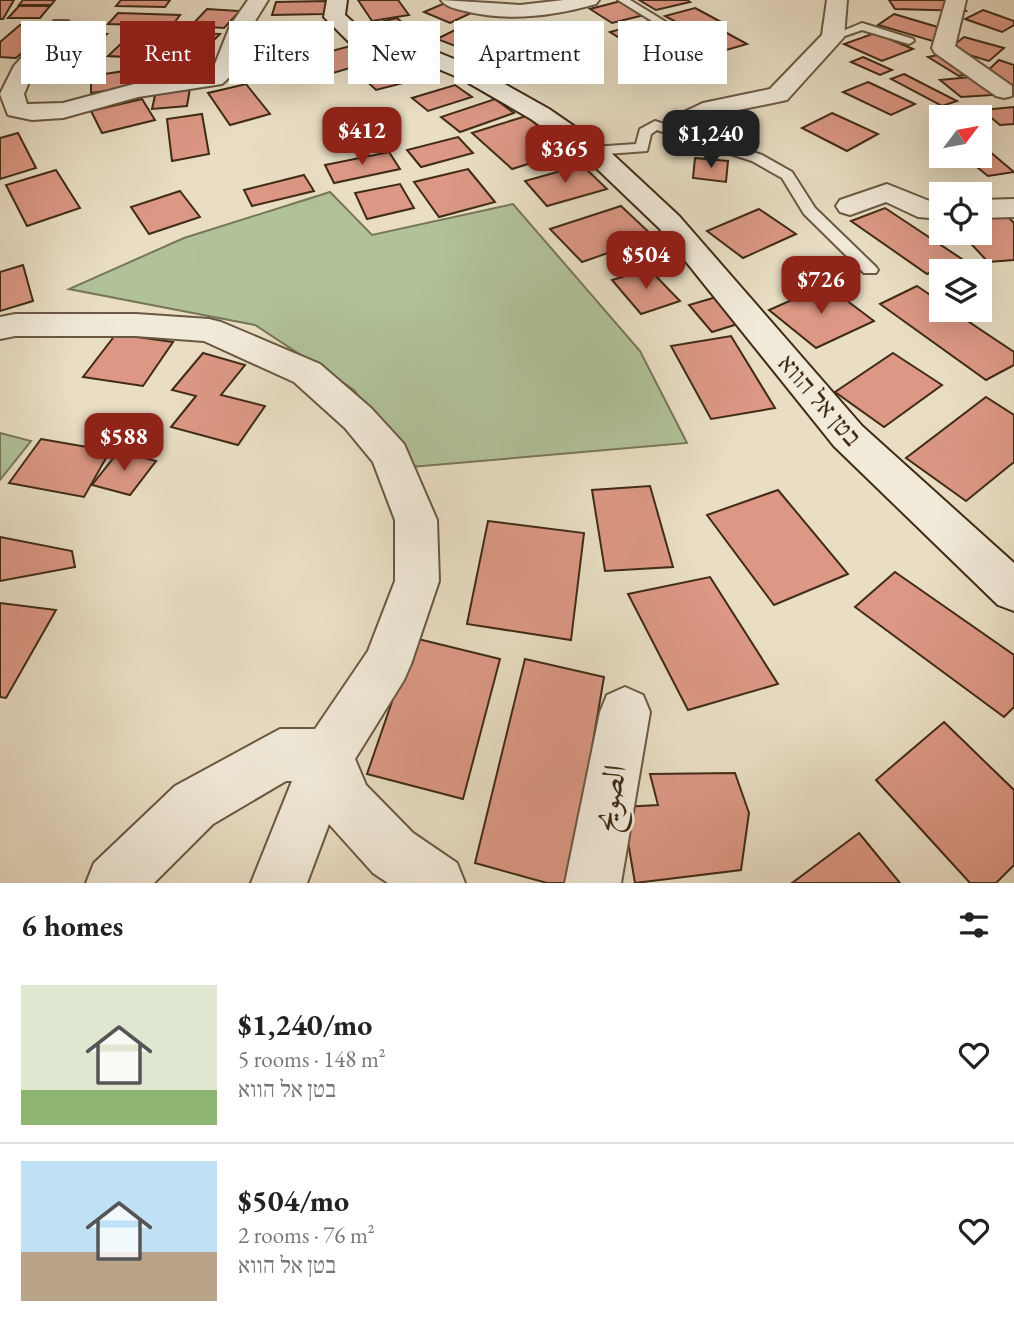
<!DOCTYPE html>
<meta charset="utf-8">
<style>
body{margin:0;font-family:"EB Garamond",Amiri,"Frank Ruhl Libre",serif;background:#f6f6f6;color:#222;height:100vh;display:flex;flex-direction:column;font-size:26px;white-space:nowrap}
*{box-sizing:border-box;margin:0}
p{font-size:23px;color:#767676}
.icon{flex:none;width:38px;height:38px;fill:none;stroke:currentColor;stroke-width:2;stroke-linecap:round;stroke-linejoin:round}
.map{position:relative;height:883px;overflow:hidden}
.drawer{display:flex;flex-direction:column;background:#fff;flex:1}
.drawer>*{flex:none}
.guide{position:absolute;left:21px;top:21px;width:973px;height:63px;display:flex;gap:14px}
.needle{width:46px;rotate:58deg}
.fabs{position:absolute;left:929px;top:105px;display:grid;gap:14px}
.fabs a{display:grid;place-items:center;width:63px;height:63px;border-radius:0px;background:#fff;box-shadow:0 7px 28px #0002;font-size:35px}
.price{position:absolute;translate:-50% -60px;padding:0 16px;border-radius:14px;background:#8f2418;color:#fff;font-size:23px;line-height:46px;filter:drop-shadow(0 2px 4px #0008)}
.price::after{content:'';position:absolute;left:50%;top:42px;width:21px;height:16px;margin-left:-10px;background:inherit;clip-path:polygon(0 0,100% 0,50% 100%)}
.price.on{background:#222;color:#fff}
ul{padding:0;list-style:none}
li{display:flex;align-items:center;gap:21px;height:175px;padding:0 21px}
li+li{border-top:2px solid #e0e0e0}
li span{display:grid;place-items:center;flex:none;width:196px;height:140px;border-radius:0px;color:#555}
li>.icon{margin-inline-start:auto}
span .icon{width:84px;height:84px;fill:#fffc;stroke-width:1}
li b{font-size:30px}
h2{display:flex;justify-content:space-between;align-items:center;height:84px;padding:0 21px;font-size:30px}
.pill{padding:0 24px;border-radius:0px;background:#fff;box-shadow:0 7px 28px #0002;font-size:24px;line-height:63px}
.pill.on{background:#8f2418;color:#fff}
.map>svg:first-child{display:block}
.green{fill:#b1c299;stroke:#787658;stroke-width:2}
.building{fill:#dc9885;stroke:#402b17;stroke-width:2}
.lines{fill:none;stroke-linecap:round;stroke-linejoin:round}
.lane-casing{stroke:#6a5842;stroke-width:4}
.street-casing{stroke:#6a5842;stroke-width:4}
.secondary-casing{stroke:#402b17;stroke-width:4}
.lane{fill:#f1ead9;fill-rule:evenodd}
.street{fill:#f1ead9;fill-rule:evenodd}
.secondary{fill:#f1ead9;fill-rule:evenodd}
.labels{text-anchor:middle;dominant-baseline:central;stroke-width:5;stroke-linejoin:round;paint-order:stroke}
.street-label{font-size:26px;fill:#402b17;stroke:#f1ead9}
.near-street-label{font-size:32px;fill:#402b17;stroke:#f1ead9}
</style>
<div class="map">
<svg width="1014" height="883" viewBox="0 0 1014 883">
<rect width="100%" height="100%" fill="#e9dec4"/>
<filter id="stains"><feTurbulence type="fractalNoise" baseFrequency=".00286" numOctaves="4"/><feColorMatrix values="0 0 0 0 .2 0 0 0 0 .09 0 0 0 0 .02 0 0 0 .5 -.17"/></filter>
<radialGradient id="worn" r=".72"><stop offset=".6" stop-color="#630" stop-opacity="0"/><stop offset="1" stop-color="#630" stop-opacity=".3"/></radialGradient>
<!-- green -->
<g class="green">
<path d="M330,192L372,235L513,204L640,351L687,443L411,467L354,390L255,325L69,289L184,238Z"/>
<path d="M0,433L31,441L0,480Z"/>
</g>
<!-- building -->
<g class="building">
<path d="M0,0H14L3,19H0Z"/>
<path d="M23,0H55L51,5H19Z"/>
<path d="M121,0H170L165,7L116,6Z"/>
<path d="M358,0H398L409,15L372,21Z"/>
<path d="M639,0H687L690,2L656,10Z"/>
<path d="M889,0H957L966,11L895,9Z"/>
<path d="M327,1L324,14L272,15L276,2Z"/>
<path d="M621,1L644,15L612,23L590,9Z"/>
<path d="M445,3L471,13L450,23L424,12Z"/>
<path d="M19,6H50L40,18H8Z"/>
<path d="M695,8L725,24L694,32L665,16Z"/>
<path d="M207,9L240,11L224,28L191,26Z"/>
<path d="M983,10L1014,21V25L1002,32L965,19Z"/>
<path d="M118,13L180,15L172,26L108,24Z"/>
<path d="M894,14L951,31L936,42L878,25Z"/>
<path d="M397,18L414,33L389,39L372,24Z"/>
<path d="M649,21L670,32L629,44L610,32Z"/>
<path d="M471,22L497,31L463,49L437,39Z"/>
<path d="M20,25L52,27L16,58L0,57V42Z"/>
<path d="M70,32L107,34L84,57L45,55Z"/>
<path d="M188,32L220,34L201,53L168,50Z"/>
<path d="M533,32L561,42L541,53L512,42Z"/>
<path d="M725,32L747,44L716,53L695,40Z"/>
<path d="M875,33L913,49L882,61L844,44Z"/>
<path d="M296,35L294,50L244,53L248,37Z"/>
<path d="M129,36L166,39L146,58L108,56Z"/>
<path d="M964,37L1004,48L989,61L949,49Z"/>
<path d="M354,45L374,61L333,73L313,56Z"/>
<path d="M505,50L531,59L513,69L488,60Z"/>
<path d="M943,54L975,73L959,76L928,57Z"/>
<path d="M863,57L892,70L880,75L851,62Z"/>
<path d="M159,59L209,61L194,81L142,78Z"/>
<path d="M999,60L1014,65V86L982,76Z"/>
<path d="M384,66L403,83L376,90L358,73Z"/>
<path d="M131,70L133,87L91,93V76Z"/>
<path d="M904,74L957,101L942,106L891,79Z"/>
<path d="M971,77L993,95L961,97L940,80Z"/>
<path d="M868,82L915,104L891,115L843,92Z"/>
<path d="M246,84L270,114L230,125L208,93Z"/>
<path d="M455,85L472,97L428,111L412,98Z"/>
<path d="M190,88L187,106L152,109L156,91Z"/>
<path d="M142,99L155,120L102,133L91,111Z"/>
<path d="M495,99L514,113L460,132L441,117Z"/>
<path d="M1014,107V124L1000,125L982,110Z"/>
<path d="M832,113L878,134L847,151L802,128Z"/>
<path d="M202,114L209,154L172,161L167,119Z"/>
<path d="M526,116L569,151L512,169L472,133Z"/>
<path d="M18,133L36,168L0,179V138Z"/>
<path d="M458,137L473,153L421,167L407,150Z"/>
<path d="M980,146H983L1014,172L988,176L963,156H980Z"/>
<path d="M389,152L400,169L334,183L325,165Z"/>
<path d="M695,158L728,161L726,182L693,178Z"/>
<path d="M582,165L607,189L547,206L525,181Z"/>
<path d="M468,169L495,202L439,217L414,182Z"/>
<path d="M56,170L80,208L27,226L6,185Z"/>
<path d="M304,175L314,191L252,206L244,190Z"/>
<path d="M400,184L414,208L367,219L355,193Z"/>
<path d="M180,191L200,217L149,234L131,207Z"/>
<path d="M621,206L654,237L582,262L550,229Z"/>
<path d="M885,208L962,259L927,274L851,221Z"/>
<path d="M759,209L796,234L743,258L707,231Z"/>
<path d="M1001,210L1014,223V260L988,262L961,233H980V212Z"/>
<path d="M23,265L33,301L0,311V272Z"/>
<path d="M649,269L680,301L641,314L612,280Z"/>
<path d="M826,285L874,321L816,348L769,310Z"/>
<path d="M917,286L942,303V310H951L1014,352V365L986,380L880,304Z"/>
<path d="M720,296L744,322L712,332L689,305Z"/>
<path d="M116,334L173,342L143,386L83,377Z"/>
<path d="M731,336L775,408L711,419L671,346Z"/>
<path d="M203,353L245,365L221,395L265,406L238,445L171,427L196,396L172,390Z"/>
<path d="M893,353L942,385L884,427L835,392Z"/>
<path d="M986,397L1014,415V462L966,501L906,458Z"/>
<path d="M41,439L110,451L84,497L9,483Z"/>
<path d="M119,451L156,461L130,495L92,485Z"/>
<path d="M650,486L673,567L605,571L592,490Z"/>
<path d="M778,490L848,574L774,605L707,515Z"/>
<path d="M488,521L584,533L571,640L467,624Z"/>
<path d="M0,537L72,551L75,567L0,581Z"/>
<path d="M895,572L1014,655V707L1004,717L855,607Z"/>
<path d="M710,577L778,684L688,710L628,594Z"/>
<path d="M0,603L56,610L6,698L0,697Z"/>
<path d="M414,638L500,659L463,799L367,774Z"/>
<path d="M525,659L604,677L569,883H547L475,863Z"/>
<path d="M944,722L1014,790V865L996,883H970L876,780Z"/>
<path d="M735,773L749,813L741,870L635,883L622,807L658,805L650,774Z"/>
<path d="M859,833L900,883H792Z"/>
</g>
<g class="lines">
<defs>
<g id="lane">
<path d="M618,0H630L674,27L665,29Z"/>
<path d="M862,23L913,39L914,41L909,44L862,30L833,40L828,37Z"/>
<path d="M655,121L762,155L792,172L815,208L876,267L878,270L876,273H864L804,214L782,178L752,161L657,130L651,134L647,151L593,155L586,151L593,147L636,144L640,129Z"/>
</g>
<g id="street">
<path d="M248,0H268L252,26L235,72L222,84L138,97L63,118L32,120L8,115L0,94L14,66L54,21H68L72,25L33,73L24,94L27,104L63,103L138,83L206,74L213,69L230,26Z"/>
<path d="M441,0L520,5L564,0H599L596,4C552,16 510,22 465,11C457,9 446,7 441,0Z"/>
<path d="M827,0H847L844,37L787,100L719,114L680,131L671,128L667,123L671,118L703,103L770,89L822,35Z"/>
<path d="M946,0H966L955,46L1012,86V96L1004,98L996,96L935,53L932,48Z"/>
<path d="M887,184L932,202L942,201V219L918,217L886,202L850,215L840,212L836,206L840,200Z"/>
<path d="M1014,199V217L980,218V200Z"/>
<path d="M15,314H136L209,319L221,322L320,364L371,408L404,444L437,520L439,581L411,664L404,680L355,759L366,785L413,833L457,863L465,883H388L373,873L329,824L307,883H251L292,781H286L213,824L154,883H86L94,863L175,786L280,729H315L368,651L395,581V520L373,462L345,428L294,382L204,341L136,336H15L0,339V317Z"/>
<path d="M625,687L643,695L650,712L621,883H565L600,712L607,695Z"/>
</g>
<path id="secondary" d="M327,0H347L345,15L364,32L415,43L476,68L549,109L607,149L679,216L862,426L1014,563V611L998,605L834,446L659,228L589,161L531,119L460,78L400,53L349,42L324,17Z"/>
</defs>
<!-- lane casing -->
<use href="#lane" class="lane-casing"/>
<!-- street casing -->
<use href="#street" class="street-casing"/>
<!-- secondary casing -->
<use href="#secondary" class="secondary-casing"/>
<!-- lane -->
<use href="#lane" class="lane"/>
<!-- street -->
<use href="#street" class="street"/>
<!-- secondary -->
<use href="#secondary" class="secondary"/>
</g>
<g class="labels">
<!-- street labels -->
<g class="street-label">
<text transform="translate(820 400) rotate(49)">בטן אל הווא</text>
</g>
<!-- near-street labels -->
<g class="near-street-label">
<text transform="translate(609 798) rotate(-79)">الصويح</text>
</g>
</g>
<rect width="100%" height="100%" filter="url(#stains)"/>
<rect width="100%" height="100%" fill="url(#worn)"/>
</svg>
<div class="fabs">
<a><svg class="needle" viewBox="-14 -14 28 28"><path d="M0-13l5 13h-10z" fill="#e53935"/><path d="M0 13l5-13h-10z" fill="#767676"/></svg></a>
<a><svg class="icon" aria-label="locate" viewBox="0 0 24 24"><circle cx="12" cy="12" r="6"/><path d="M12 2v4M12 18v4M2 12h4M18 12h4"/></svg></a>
<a><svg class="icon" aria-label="layers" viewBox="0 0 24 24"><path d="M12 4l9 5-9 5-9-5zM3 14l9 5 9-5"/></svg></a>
</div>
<b class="price" style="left:362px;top:167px">$412</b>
<b class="price on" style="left:711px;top:170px">$1,240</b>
<b class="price" style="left:565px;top:185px">$365</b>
<b class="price" style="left:646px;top:291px">$504</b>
<b class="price" style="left:821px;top:316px">$726</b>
<b class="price" style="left:124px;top:473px">$588</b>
<div class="guide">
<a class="pill">Buy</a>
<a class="pill on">Rent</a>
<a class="pill">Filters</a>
<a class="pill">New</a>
<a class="pill">Apartment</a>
<a class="pill">House</a>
</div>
</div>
<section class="drawer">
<h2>6 homes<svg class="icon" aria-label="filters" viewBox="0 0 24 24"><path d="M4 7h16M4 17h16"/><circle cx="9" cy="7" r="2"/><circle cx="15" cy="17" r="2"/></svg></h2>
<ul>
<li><span style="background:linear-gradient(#dfe7d0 75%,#8fb573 0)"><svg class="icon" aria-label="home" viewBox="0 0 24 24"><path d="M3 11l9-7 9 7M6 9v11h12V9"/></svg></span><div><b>$1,240/mo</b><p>5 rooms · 148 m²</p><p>בטן אל הווא</p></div><svg class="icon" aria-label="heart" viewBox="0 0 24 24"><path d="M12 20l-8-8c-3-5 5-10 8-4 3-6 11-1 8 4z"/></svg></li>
<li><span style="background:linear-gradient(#bfe0f5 65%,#b9a48a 0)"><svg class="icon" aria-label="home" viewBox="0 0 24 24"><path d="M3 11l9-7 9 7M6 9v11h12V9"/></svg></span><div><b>$504/mo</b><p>2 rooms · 76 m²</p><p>בטן אל הווא</p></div><svg class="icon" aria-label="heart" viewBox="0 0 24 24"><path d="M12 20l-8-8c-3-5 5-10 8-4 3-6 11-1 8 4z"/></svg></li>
</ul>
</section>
